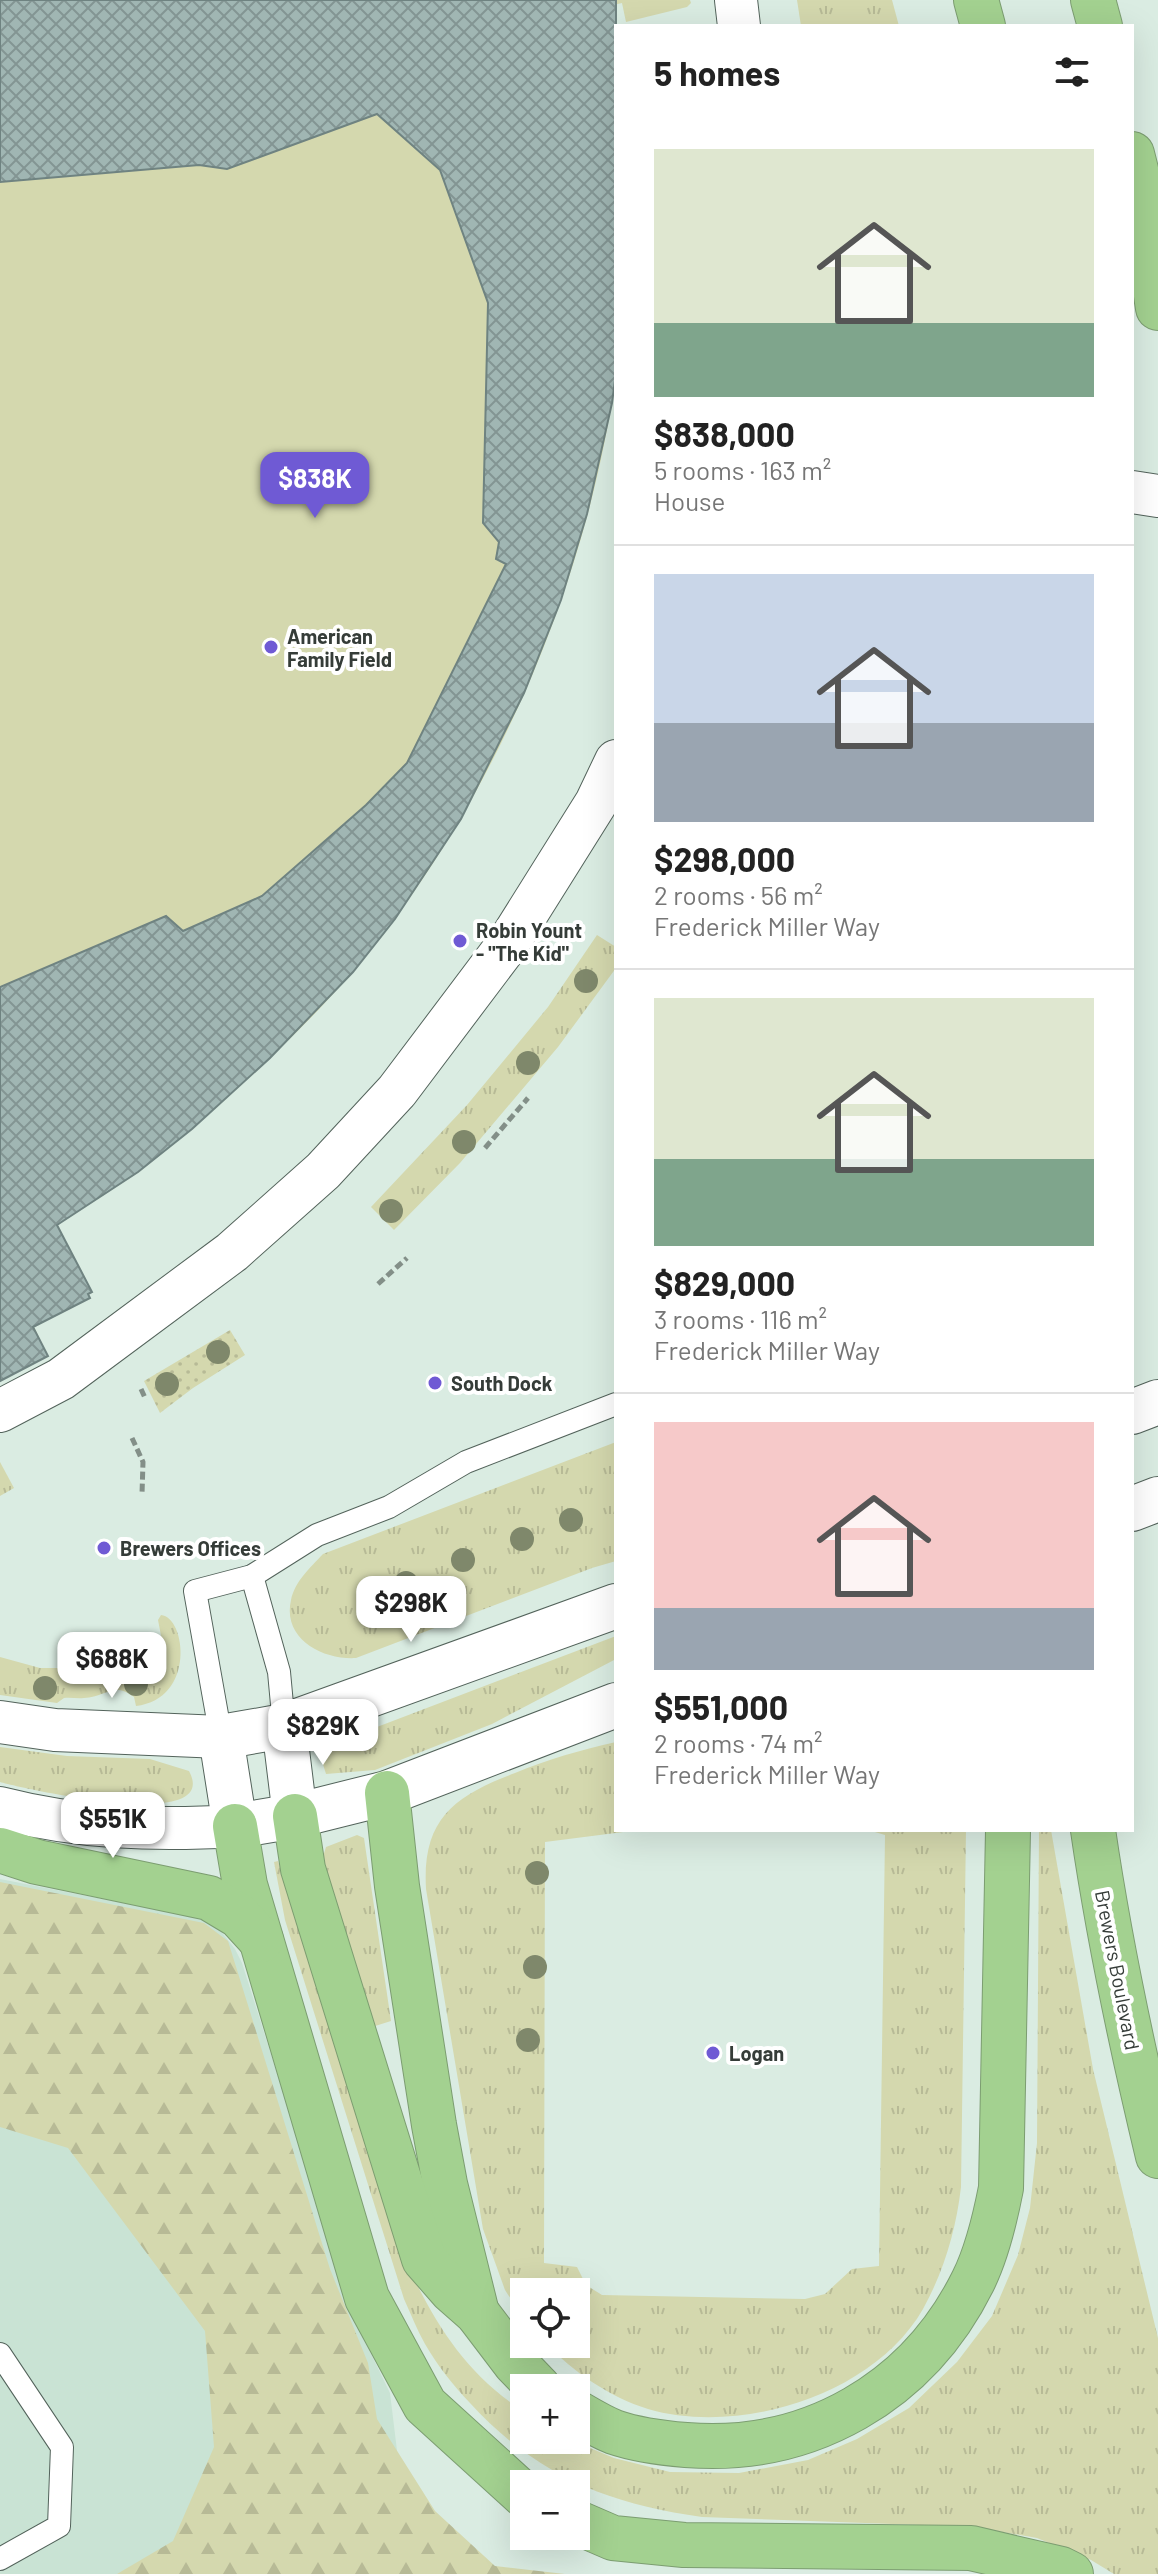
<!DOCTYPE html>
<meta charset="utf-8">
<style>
body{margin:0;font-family:Barlow,sans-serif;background:#f2f2f2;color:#222;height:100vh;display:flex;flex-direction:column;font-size:30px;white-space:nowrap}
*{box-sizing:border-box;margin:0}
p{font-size:26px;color:#767676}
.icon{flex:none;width:44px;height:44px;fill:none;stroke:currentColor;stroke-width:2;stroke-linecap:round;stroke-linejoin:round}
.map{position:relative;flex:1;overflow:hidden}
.panel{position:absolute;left:614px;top:24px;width:520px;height:1808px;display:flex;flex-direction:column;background:#fff;border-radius:0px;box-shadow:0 8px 32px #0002}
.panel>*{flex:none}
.fabs{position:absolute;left:510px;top:2278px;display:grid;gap:16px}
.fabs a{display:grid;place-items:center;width:80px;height:80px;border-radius:0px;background:#fff;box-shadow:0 8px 32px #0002;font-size:40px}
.price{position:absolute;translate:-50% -68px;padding:0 18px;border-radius:16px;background:#fff;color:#222;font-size:26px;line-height:52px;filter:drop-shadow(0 2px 4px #0008)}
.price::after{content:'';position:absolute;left:50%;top:48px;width:24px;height:18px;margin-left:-12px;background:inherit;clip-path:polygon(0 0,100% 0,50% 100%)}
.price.active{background:#6f5ad4;color:#fff}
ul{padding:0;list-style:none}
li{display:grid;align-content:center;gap:16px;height:424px;padding:0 40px}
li+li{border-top:2px solid #e0e0e0}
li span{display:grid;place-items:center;height:248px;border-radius:0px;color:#555}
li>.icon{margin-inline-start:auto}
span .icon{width:144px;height:144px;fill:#fffc;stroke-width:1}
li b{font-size:34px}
h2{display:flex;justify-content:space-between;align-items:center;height:96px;padding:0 40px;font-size:34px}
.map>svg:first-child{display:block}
.built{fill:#c9e3d4}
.grass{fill:url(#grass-tufts)}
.forest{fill:url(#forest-firs)}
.park{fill:url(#park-dots)}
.pitch{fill:#d4d8ae}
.building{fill:url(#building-cross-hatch);stroke:#6f8381;stroke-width:2}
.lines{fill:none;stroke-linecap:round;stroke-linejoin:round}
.lane-casing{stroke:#53635b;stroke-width:24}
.street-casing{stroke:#53635b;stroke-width:44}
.secondary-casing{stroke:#53635b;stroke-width:46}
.highway-casing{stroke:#7c9d71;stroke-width:46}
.path{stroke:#838f88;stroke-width:5;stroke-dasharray:8 4;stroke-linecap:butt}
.lane{stroke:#fff;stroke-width:22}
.street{stroke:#fff;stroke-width:42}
.secondary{stroke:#fff;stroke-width:44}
.highway{stroke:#a3d190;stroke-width:44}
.tree{fill:#7f886b}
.poi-dot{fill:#6f5ad4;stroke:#fff;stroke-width:3}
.labels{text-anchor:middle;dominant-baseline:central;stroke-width:8;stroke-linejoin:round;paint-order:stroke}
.poi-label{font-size:20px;font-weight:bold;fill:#353c38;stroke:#fff;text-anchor:start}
.street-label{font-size:20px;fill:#353c38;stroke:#fff}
</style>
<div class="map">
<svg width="1158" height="2574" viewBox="0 0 1158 2574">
<defs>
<pattern id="grass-tufts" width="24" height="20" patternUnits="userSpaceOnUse" patternTransform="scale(2)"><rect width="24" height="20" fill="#d4d8ae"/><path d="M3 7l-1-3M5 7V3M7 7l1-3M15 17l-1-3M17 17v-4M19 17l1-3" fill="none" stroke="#b7ba96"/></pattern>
<pattern id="forest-firs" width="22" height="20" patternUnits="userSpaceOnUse" patternTransform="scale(2)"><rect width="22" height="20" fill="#d4d8ae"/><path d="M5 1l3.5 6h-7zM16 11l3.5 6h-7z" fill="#b7ba96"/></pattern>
<pattern id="park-dots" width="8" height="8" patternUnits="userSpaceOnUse" patternTransform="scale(2)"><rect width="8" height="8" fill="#d4d8ae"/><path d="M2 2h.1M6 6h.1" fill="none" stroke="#b7ba96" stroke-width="1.8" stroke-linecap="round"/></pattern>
<pattern id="building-cross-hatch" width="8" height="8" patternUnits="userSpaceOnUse" patternTransform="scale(2)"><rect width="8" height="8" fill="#a0b6b3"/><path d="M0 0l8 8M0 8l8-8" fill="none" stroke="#839593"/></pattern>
</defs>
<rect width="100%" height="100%" fill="#daece2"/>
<!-- built -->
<path class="built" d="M0,1879L190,1916L209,1922L220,1930L235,1949L242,1963L357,2325L390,2393L412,2574H0Z"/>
<!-- grass -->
<g class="grass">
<path d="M797,0H892L899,26H801Z"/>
<path d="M597,935L616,947V968L558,1047L460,1163L394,1230L371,1207L467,1105L548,1007Z"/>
<path d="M616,1442V1561L592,1568L356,1658C323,1660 282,1639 291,1600C295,1581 310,1568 323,1554Z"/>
<path d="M0,1462L14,1488L0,1496Z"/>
<path d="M161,1615C186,1617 196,1699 136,1706L134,1697C113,1681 106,1697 84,1698C77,1699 71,1697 64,1698L57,1703L0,1695V1657L40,1668H58L164,1651L158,1620Z"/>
<path d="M616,1636V1659L492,1724L375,1770L326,1774L320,1755L356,1735Z"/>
<path d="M616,1742V1830H639L545,1842L544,2263L577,2267L586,2285L602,2295L805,2299L825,2294L852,2269L879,2266L885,1835L868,1830H966L961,2187C956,2230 944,2271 923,2309C874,2395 740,2436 648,2409C609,2397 574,2372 546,2344H576V2292H524V2319L505,2290L483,2229L426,1889C422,1819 454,1796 515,1773C548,1759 581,1750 616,1742Z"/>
<path d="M0,1747L67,1756L150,1759L189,1771C223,1834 21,1788 0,1782Z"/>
<path d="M1039,1830H1051L1093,2069L1158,2338V2574H1114L1091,2560L1037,2538L975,2527L702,2517C607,2504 536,2475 470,2403C453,2385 437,2365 425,2344C417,2330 411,2314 404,2299L285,1920L274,1862L278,1861L405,2260C435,2324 464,2372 524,2412V2440H571L614,2458L670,2472L739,2473L808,2460L857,2439L909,2408L957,2362L992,2316L1018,2255L1030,2208L1037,2143Z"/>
<path d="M357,1835L364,1838L365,1845L391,2021L372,2027L321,1863L326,1847Z"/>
</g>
<!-- forest -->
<path class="forest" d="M0,1882L204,1923L228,1941L330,2269L368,2363L377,2419L435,2511L495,2566L565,2574H117L173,2541L214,2447L205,2331L68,2148L0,2127Z"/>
<!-- park -->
<path class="park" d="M230,1330L245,1355L193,1388L160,1413L144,1381Z"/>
<!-- pitch -->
<path class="pitch" d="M0,0H690L691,3L687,7L626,22L622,3L609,6L616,58V373C584,618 455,891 270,1057C247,1079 219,1097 194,1117C143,1156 92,1196 41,1235L63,1237L92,1292L88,1294L90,1298L34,1327L48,1356L0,1381Z"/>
<!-- building -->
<path class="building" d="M0,0H616V373L612,403L587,514L561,600L524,693L461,819L395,919L353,972L270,1058L192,1129L138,1172L57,1225L92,1292L88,1294L90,1298L33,1327L48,1356L0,1381V987L166,916L183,931L262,896L366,805L407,763L506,564L496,559L499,542L483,523L488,303L440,170L377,114L227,169L199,165L0,182Z"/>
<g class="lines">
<defs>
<g id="lane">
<path d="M252,1576L279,1672L284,1726"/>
<path d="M221,1737L195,1591L252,1576L317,1535L389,1507L466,1462L616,1404"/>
<path d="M0,2354L62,2447L59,2526L0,2559"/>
</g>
<g id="street">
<path d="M736,0L739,26"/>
<path d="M1132,492L1158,496"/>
<path d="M0,1411L61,1379L232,1252L323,1171L397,1091L507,945L596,803L616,761"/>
<path d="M0,1722L55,1730L221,1737"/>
<path d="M0,1808C78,1828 154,1831 235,1826"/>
</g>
<g id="secondary">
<path d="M1132,1412L1158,1402"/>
<path d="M1132,1509L1158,1499"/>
<path d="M616,1606L284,1726L221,1737L235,1826L295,1816L387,1793L616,1705"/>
<path d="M284,1726L295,1816"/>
</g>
<g id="highway">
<path d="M976,0L983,26"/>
<path d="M1093,0L1100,26"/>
<path d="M1132,154L1138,178L1158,308"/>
<path d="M387,1793L397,1886L434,2125L445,2184L477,2313"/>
<path d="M295,1816L303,1869L424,2259L452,2291L477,2313L515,2363L539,2388"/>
<path d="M235,1826L245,1885L367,2298L425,2405L524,2495"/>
<path d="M1093,1830C1109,1940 1132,2048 1158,2156"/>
<path d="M0,1850L37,1862L209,1898L239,1916L261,1940"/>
<path d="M576,2412C588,2419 601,2427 614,2432C637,2440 661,2443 686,2445C809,2455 918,2392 973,2281C987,2253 995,2219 1001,2188L1008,1830"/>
<path d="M576,2522L613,2538L684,2545L971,2548L1061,2569L1071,2574"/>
</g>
</defs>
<!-- lane casing -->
<use href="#lane" class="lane-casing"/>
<!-- street casing -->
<use href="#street" class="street-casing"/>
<!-- secondary casing -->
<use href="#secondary" class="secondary-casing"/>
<!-- highway casing -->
<use href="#highway" class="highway-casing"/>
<!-- path -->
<g class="path">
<path d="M485,1148L528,1098"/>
<path d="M378,1284L407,1258"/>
<path d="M141,1389L146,1400"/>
<path d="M132,1438L143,1462L142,1494"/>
</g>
<!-- lane -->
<use href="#lane" class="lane"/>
<!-- street -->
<use href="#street" class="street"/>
<!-- secondary -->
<use href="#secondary" class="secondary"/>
<!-- highway -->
<use href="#highway" class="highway"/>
</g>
<!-- trees -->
<g class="tree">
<circle cx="586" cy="981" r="12"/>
<circle cx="528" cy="1063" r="12"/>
<circle cx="464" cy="1142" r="12"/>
<circle cx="391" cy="1211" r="12"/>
<circle cx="218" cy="1352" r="12"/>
<circle cx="167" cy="1384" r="12"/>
<circle cx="571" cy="1520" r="12"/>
<circle cx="522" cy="1539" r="12"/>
<circle cx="463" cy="1560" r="12"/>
<circle cx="406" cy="1583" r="12"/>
<circle cx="136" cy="1684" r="12"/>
<circle cx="45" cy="1688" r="12"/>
<circle cx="537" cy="1873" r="12"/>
<circle cx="535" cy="1967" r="12"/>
<circle cx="528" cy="2040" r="12"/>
</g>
<!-- markers -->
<g class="poi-dot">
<circle cx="271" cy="647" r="8"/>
<circle cx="460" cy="941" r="8"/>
<circle cx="435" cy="1383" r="8"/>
<circle cx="104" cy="1548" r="8"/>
<circle cx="713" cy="2053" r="8"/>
</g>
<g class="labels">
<!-- poi labels -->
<g class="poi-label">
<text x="287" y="636">American<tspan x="287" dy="23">Family Field</tspan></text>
<text x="476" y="930">Robin Yount<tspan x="476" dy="23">- "The Kid"</tspan></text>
<text x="451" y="1383">South Dock</text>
<text x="120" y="1548">Brewers Offices</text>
<text x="729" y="2053">Logan</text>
</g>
<!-- street labels -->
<g class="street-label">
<text transform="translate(1118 1970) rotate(79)">Brewers Boulevard</text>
</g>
</g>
</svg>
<div class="fabs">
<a><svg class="icon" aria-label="locate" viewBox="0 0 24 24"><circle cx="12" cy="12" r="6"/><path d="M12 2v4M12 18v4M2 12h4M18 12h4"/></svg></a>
<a>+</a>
<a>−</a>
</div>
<b class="price active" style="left:315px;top:520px">$838K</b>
<b class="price" style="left:411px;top:1644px">$298K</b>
<b class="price" style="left:112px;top:1700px">$688K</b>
<b class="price" style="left:323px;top:1767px">$829K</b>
<b class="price" style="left:113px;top:1860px">$551K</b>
<section class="panel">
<h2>5 homes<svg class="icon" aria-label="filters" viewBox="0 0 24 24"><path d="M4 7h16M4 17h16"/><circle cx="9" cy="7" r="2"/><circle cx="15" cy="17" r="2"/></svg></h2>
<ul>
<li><span style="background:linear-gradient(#dfe7d0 70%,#7fa58c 0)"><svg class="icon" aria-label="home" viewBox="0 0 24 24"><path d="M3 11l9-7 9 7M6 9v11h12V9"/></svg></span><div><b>$838,000</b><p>5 rooms · 163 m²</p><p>House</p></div></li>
<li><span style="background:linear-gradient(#c9d6e8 60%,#9aa5b1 0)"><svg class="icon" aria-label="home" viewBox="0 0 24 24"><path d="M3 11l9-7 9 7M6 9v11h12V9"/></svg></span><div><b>$298,000</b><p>2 rooms · 56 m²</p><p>Frederick Miller Way</p></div></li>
<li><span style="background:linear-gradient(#dfe7d0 65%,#7fa58c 0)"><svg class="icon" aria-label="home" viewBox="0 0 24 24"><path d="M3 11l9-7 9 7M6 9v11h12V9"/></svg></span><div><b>$829,000</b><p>3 rooms · 116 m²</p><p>Frederick Miller Way</p></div></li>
<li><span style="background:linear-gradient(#f6c9c9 75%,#9aa5b1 0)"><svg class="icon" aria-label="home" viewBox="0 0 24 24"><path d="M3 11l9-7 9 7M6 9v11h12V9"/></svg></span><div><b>$551,000</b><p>2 rooms · 74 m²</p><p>Frederick Miller Way</p></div></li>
</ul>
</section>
</div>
